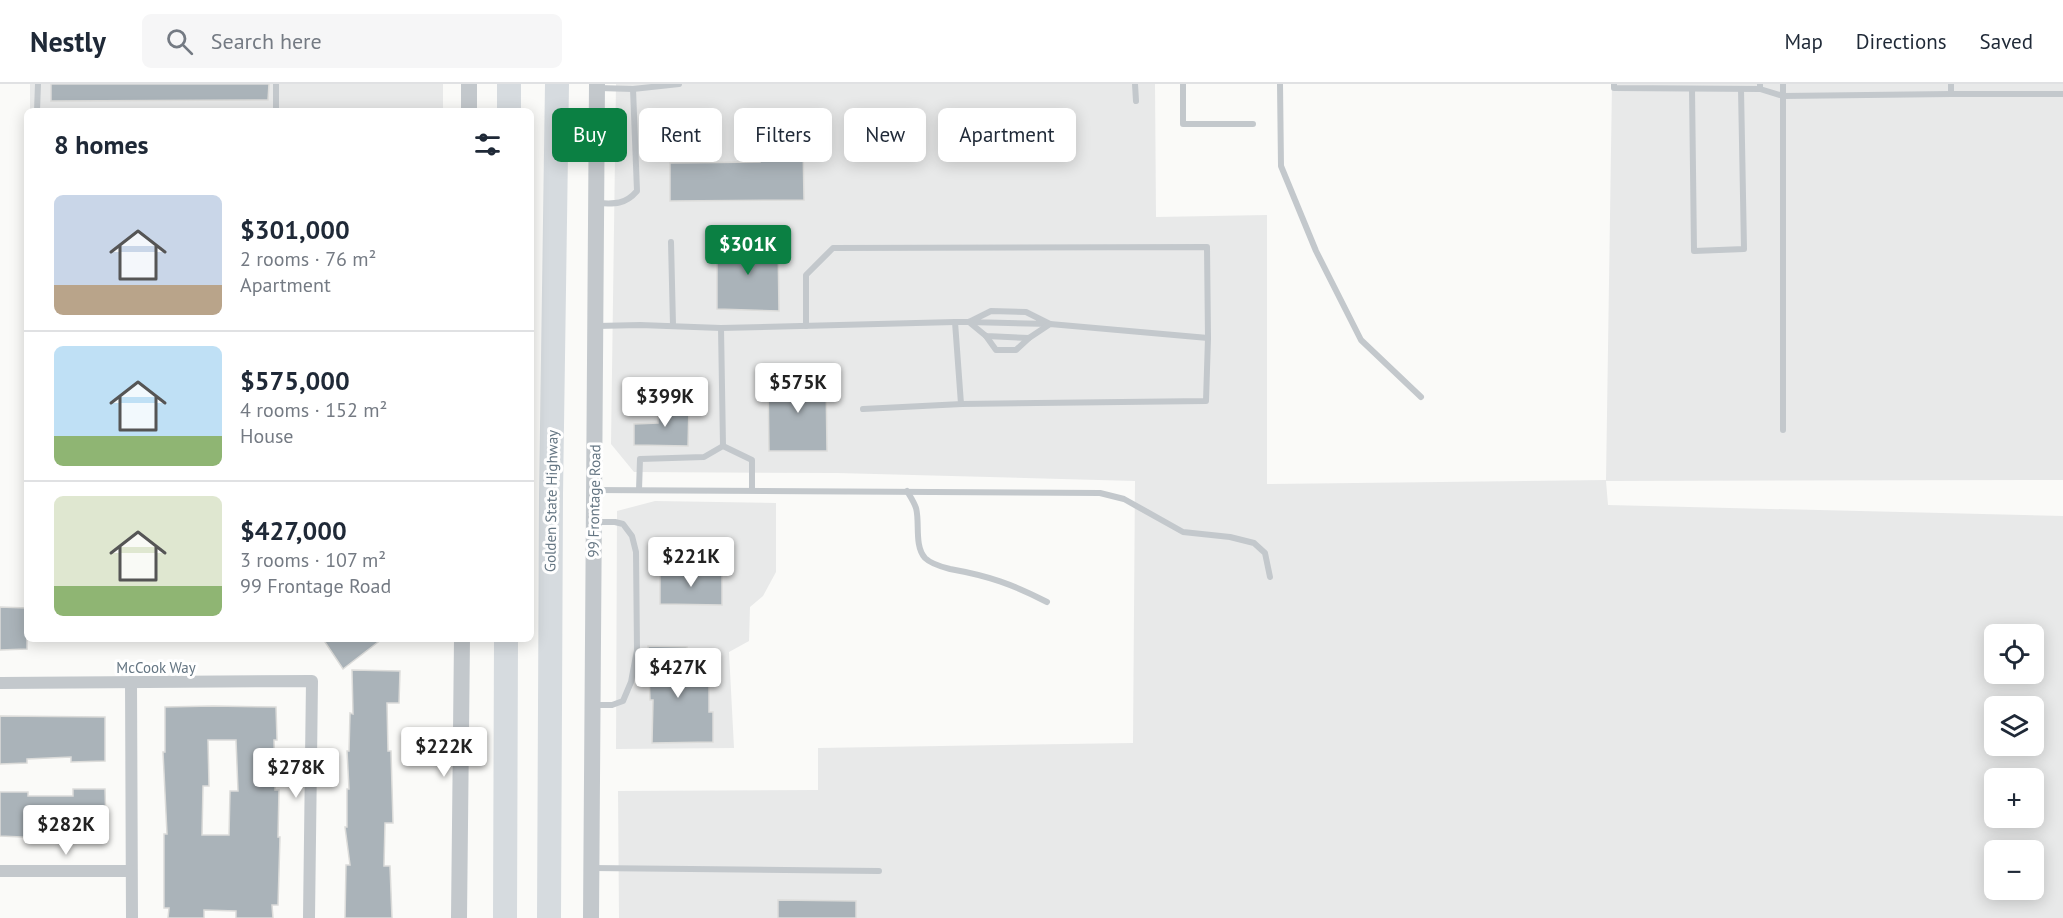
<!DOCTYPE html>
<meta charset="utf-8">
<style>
body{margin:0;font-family:"PT Sans",sans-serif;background:#f6f6f7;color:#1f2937;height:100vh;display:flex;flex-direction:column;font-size:22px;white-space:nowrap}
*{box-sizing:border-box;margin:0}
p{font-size:20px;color:#747a83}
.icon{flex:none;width:33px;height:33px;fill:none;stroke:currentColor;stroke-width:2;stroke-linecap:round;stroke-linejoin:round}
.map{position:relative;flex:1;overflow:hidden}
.side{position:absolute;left:24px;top:24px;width:510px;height:534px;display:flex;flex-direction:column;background:#fff;border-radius:9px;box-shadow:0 3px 15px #0003}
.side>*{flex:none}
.hud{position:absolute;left:552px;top:24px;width:570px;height:54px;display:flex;gap:12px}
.buttons{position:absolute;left:1984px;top:540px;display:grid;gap:12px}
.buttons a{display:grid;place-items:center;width:60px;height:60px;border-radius:9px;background:#fff;box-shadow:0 3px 15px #0003;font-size:30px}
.price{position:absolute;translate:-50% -51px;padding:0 14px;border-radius:6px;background:#fff;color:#222;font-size:20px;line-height:39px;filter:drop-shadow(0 2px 3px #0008)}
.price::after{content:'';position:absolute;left:50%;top:36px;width:18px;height:14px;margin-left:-9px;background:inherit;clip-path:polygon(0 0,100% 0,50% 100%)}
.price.current{background:#0b8043;color:#fff}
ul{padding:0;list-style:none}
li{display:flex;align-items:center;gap:18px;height:150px;padding:0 30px}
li+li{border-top:2px solid #e0e1e3}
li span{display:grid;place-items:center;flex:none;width:168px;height:120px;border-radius:9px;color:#555}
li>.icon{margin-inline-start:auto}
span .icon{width:72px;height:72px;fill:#fffc;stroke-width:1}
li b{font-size:26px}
h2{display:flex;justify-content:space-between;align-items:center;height:72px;padding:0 30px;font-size:26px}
.pill{padding:0 21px;border-radius:9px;background:#fff;box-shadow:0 3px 15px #0003;font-size:21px;line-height:54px}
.pill.current{background:#0b8043;color:#fff}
header{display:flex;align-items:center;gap:36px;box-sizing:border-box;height:84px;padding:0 30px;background:#fff;border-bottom:2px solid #e0e1e3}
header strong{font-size:28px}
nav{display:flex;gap:33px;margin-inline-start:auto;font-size:21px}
.search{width:420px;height:54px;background:#f6f6f7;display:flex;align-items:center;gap:15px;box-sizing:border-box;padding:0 21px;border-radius:9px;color:#747a83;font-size:22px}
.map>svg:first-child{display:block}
.built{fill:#e8e9e9;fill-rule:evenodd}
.building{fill:#aab3b9;stroke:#dcdcda;stroke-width:1.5;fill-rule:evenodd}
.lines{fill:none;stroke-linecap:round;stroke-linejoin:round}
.service{stroke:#c3c8cc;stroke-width:6}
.minor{stroke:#c3c8cc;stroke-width:12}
.tertiary{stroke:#c3c8cc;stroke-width:16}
.motorway{stroke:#d6dbdf;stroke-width:24}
.labels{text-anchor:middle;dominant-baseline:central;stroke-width:6;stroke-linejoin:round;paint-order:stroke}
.street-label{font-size:15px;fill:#657683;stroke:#fff}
</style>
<header>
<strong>Nestly</strong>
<div class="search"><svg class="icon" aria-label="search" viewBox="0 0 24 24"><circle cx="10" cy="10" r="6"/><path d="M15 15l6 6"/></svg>Search here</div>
<nav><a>Map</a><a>Directions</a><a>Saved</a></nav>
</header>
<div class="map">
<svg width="2063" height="834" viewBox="0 0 2063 834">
<rect width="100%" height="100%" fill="#fafaf8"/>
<!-- built -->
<g class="built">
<rect x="30" y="0" width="413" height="27"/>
<path d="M616,0H1155L1156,133L1267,131V400L1606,396L1612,0H2063V396L1606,397L1608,421L2063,432V834H619L618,707L818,706V664L1133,659L1135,397L837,389L634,388L611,360ZM1995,550H2034V590H1995ZM1995,622H2034V662H1995ZM1995,694H2034V734H1995ZM1995,766H2034V806H1995Z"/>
<path d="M655,417L776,419V488L763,512L750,523L749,557L729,568L734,664L616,665L617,427Z"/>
</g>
<!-- building -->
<g class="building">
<path d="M51,0H269L268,16L51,17Z"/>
<path d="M761,58H803L804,116L670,117V79L760,78Z"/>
<path d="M717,157H778L779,227L717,225Z"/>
<path d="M768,293H826L827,367H769Z"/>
<path d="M658,321H689L688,362L634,361V340L658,339Z"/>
<path d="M660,488H722V521L660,520Z"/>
<path d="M0,523L27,524V565L0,566Z"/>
<path d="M323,555H382L343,585Z"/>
<path d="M648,562L687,563V593L709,592V628H713V658L652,659L653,616H650Z"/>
<path d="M352,586L400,587L399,619H387L388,667H391L393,739H385L384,782H390L392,834H345L346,781H350L345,743H347V705H349L347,667H349L350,629L353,630Z"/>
<path d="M213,622L276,623L277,656H274L275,706H279L278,753H280L278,821H272L273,834H236V827L204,826V834H168L169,824H164V750H167L163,668H165V623ZM208,656H236L238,707H230L229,751H202L203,702H209Z"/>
<path d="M0,632L105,633V677L71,678V673L27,675V679L0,680Z"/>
<path d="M73,705H105L106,740H101V754L66,753V755L0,752V708H28V712H73Z"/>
<path d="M778,816L856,817V834H778Z"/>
</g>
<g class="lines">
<!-- service -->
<g class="service">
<path d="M276,0V27"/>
<path d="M1135,0L1136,17"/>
<path d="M1183,0V40H1253"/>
<path d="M1280,0L1281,82L1316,167L1361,256L1421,313"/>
<path d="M1614,0V4L1760,5V0"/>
<path d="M1783,0V12L1951,10"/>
<path d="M1951,0V10H2063"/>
<path d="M599,4L633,5L679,0"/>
<path d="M1692,5L1694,167L1744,165L1741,5"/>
<path d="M1760,5L1783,12V346"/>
<path d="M37,27L38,0"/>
<path d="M597,119C614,120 625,121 637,107L633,5"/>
<path d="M671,158L673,241"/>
<path d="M955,238L961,320L1206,317L1208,254"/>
<path d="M597,242L640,241L721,244L955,238H969L991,227L1026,228L1050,240L969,238"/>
<path d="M806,242V191L833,164L1207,163L1208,254L1050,240L1029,254L986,252L969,238"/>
<path d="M721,244L723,362"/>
<path d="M986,252L996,266H1016L1029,254"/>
<path d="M863,325L962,320"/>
<path d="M723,362L752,376V406"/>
<path d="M594,406L1100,409L1124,415L1183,448L1230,453L1254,459L1265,469L1270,493"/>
<path d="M639,406L640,375L704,373L723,362"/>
<path d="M907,407C910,412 914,418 916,424C920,438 914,462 925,474C931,480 942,483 950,485C989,492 1012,500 1047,518"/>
<path d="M595,621H612L623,617L631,598L637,566L636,468L632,452L623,440L615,438H595"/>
<path d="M592,784L879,787"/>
</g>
<!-- minor -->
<g class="minor">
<path d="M131,598L132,834"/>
<path d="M0,599L312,597L309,834"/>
<path d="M0,787H131"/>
</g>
<!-- tertiary -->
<g class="tertiary">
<path d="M469,27V0"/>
<path d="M459,834L462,555"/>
<path d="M591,834L597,0"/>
</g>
<!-- motorway -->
<g class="motorway">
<path d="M509,27V0"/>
<path d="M505,834L506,555"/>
<path d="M549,834L551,411L557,0"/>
</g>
</g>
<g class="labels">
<!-- street labels -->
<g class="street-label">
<text transform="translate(551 417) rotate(-89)">Golden State Highway</text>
<text transform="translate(594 417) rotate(-89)">99 Frontage Road</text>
<text x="156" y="583">McCook Way</text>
</g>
</g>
</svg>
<div class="buttons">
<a><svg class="icon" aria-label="locate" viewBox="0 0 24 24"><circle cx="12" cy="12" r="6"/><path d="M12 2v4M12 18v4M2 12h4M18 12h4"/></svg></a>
<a><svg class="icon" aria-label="layers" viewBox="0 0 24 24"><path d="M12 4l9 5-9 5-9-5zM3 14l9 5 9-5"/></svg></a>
<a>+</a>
<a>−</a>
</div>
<b class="price current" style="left:748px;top:192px">$301K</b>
<b class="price" style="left:798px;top:330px">$575K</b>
<b class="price" style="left:665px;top:344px">$399K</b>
<b class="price" style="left:691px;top:504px">$221K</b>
<b class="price" style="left:678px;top:615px">$427K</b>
<b class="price" style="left:444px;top:694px">$222K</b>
<b class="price" style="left:296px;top:715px">$278K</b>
<b class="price" style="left:66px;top:772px">$282K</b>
<div class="hud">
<a class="pill current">Buy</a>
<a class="pill">Rent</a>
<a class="pill">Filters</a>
<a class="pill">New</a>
<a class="pill">Apartment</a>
</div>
<section class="side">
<h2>8 homes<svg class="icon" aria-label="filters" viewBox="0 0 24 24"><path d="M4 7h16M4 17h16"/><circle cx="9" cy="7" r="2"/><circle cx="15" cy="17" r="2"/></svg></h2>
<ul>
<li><span style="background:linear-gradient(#c9d6e8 75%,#b9a48a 0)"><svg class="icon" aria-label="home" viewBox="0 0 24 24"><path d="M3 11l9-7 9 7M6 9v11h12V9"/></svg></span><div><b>$301,000</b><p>2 rooms · 76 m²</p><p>Apartment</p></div></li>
<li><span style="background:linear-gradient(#bfe0f5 75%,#8fb573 0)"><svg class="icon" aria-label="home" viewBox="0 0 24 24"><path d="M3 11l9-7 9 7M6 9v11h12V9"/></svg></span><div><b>$575,000</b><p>4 rooms · 152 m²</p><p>House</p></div></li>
<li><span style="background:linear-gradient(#dfe7d0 75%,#8fb573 0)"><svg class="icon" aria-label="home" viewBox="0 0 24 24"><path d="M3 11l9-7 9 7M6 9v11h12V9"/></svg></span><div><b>$427,000</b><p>3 rooms · 107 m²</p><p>99 Frontage Road</p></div></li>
</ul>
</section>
</div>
